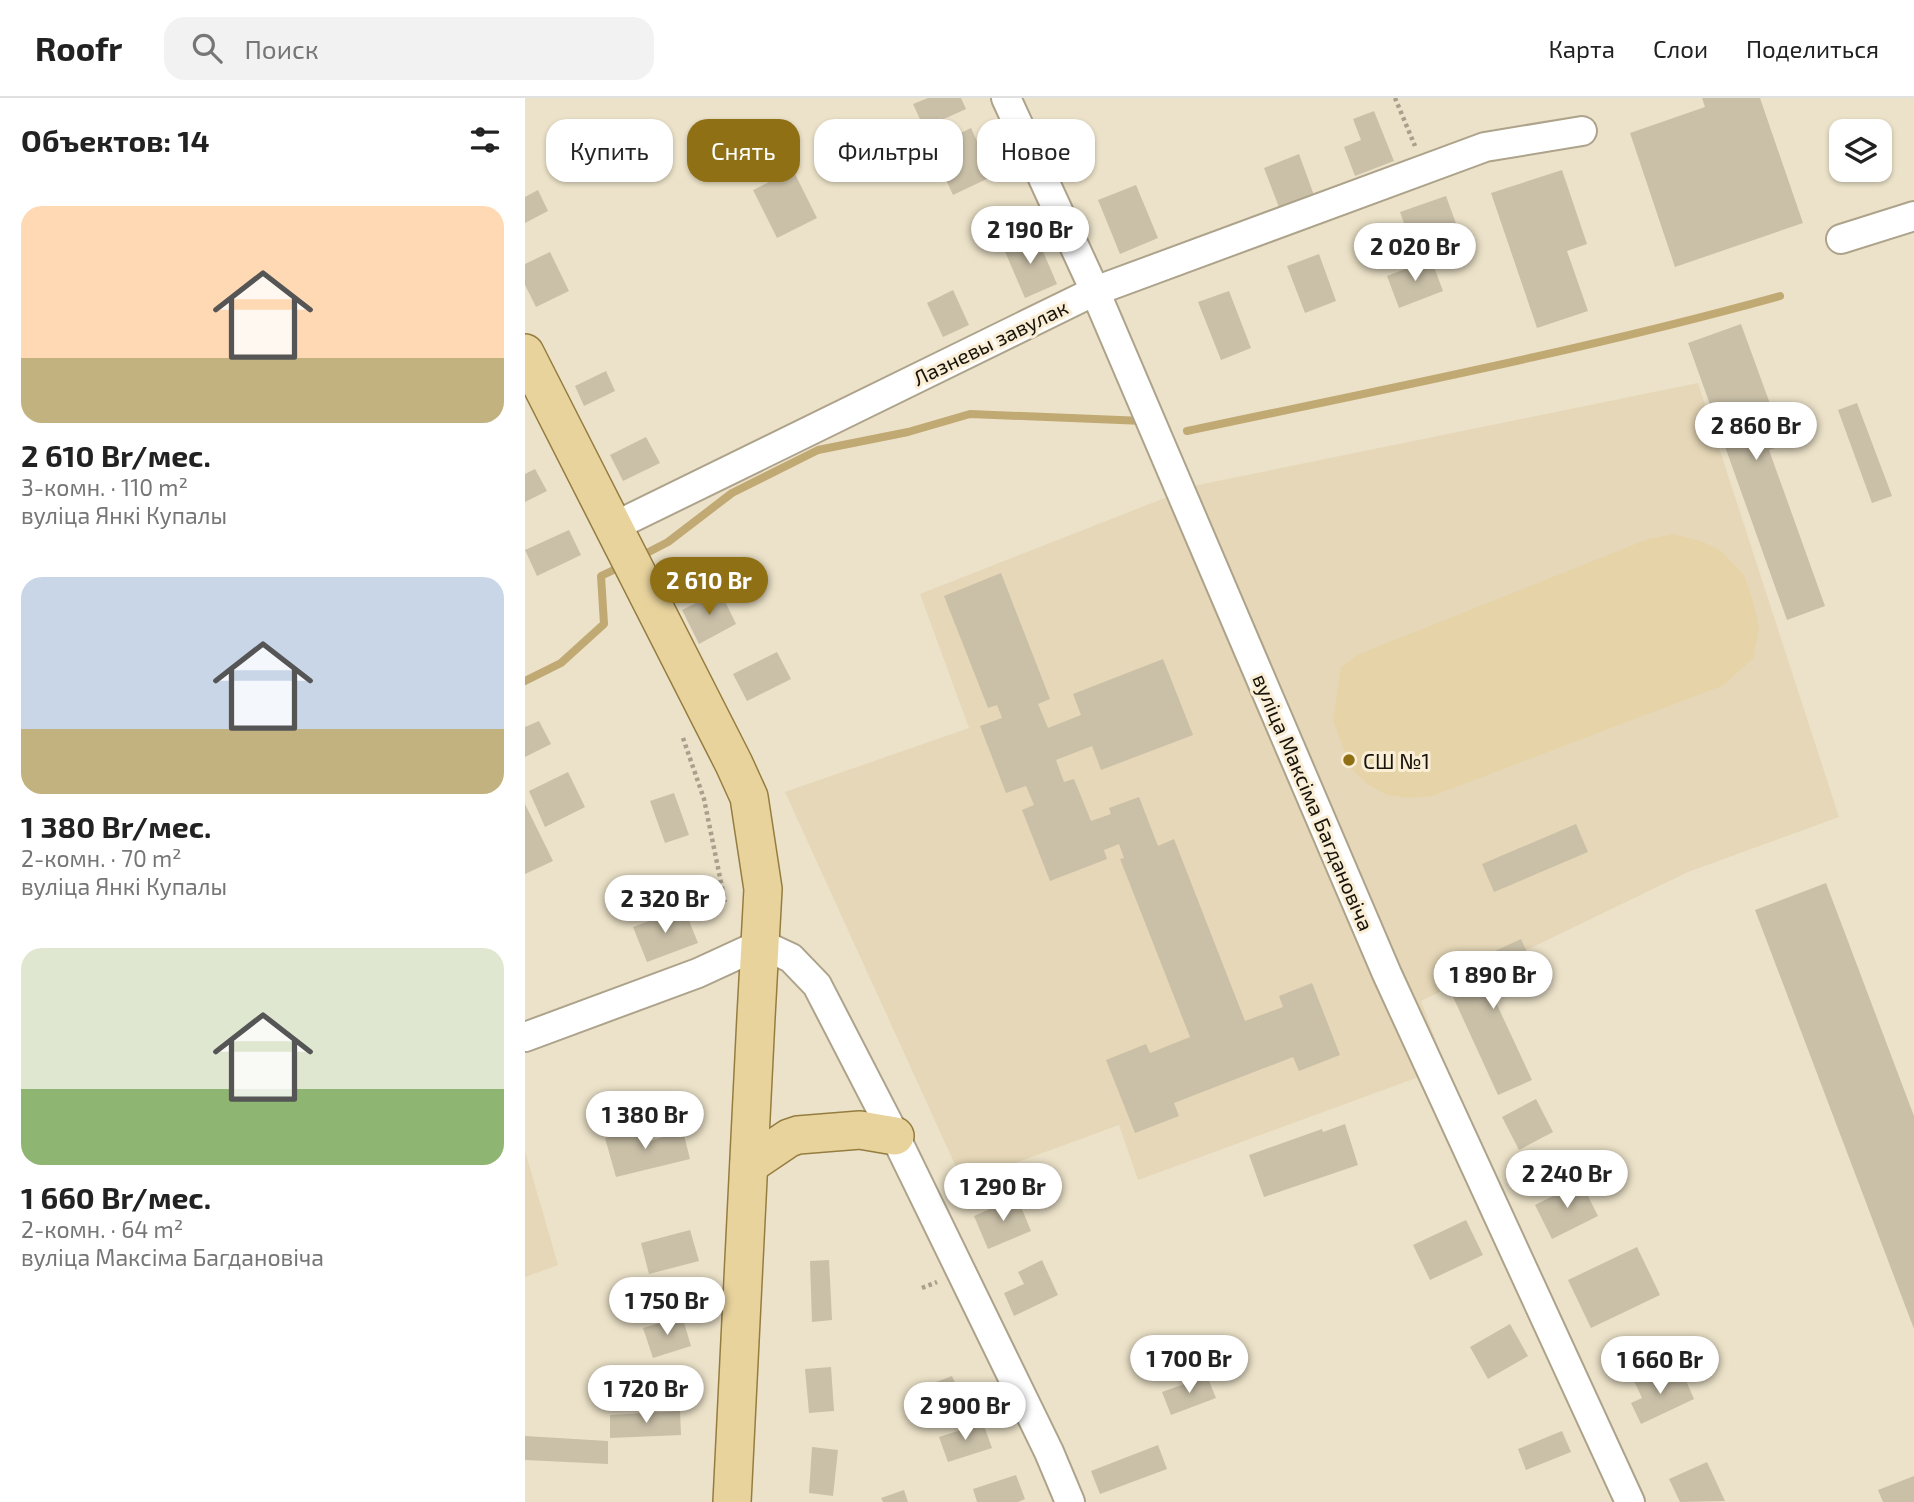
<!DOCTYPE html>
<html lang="ru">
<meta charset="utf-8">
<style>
body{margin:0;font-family:"Exo 2",sans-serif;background:#f2f2f2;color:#222;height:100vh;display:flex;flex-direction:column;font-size:26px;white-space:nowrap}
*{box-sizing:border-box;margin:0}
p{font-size:23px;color:#767676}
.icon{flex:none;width:38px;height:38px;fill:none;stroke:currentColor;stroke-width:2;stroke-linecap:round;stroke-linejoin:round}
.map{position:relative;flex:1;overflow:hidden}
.side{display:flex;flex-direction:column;background:#fff;width:525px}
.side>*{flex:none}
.guide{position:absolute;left:21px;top:21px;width:665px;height:63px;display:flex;gap:14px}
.tools{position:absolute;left:1304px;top:21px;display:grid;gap:14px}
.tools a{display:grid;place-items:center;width:63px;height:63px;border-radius:14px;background:#fff;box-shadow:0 2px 5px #0004;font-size:35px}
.price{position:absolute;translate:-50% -60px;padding:0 16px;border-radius:24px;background:#fff;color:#222;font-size:23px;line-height:46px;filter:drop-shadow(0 2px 4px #0008)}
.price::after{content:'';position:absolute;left:50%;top:42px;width:21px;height:16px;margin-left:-10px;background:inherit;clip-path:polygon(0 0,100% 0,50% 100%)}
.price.active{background:#8f7014;color:#fff}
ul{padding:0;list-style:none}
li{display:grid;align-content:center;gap:14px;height:371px;padding:0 21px}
li span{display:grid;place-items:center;height:217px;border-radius:21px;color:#555}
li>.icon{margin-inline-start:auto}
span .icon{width:126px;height:126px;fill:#fffc;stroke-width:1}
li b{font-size:30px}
h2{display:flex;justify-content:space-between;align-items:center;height:84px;padding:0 21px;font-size:30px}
.tag{padding:0 24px;border-radius:21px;background:#fff;box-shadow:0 2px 5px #0004;font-size:24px;line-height:63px}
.tag.active{background:#8f7014;color:#fff}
header{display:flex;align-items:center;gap:42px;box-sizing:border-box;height:98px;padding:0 35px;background:#fff;border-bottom:2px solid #e0e0e0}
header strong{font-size:33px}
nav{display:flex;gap:38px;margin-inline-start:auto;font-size:24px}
.search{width:490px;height:63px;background:#f2f2f2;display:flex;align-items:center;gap:18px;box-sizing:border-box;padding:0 24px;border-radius:21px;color:#767676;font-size:26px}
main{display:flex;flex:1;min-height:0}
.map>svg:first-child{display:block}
.built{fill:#e5d7b7}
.green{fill:#e6d4a8}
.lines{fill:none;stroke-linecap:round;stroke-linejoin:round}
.stream{stroke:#c0a973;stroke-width:8}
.building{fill:#cac0a8}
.minor-casing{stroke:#ada38b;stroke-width:32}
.major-casing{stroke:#957d40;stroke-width:40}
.path{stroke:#a89f8c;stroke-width:4.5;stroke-dasharray:3.5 3.5;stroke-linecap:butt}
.minor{stroke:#fff;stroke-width:28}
.major{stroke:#e8d39d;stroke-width:37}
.poi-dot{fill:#8f7014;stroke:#faefd6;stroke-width:2.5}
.labels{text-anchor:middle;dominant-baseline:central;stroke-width:6;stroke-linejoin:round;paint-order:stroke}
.street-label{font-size:21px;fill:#18140b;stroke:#faefd6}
.poi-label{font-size:21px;fill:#18140b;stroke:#faefd6;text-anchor:start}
</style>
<header>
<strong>Roofr</strong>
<div class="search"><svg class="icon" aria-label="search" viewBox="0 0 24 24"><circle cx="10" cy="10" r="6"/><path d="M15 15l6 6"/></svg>Поиск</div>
<nav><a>Карта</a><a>Слои</a><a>Поделиться</a></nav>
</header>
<main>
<section class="side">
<h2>Объектов: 14<svg class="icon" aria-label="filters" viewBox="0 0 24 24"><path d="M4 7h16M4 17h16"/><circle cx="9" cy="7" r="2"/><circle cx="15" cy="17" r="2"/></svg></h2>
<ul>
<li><span style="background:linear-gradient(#ffd9b3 70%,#c2b280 0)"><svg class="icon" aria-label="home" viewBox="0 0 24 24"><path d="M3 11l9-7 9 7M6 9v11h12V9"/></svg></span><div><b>2 610 Br/мес.</b><p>3-комн. · 110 m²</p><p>вуліца Янкі Купалы</p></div></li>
<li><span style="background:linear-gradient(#c9d6e8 70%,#c2b280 0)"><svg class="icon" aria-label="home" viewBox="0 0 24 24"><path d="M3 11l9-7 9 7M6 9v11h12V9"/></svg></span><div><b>1 380 Br/мес.</b><p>2-комн. · 70 m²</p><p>вуліца Янкі Купалы</p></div></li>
<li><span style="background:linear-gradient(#dfe7d0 65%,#8fb573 0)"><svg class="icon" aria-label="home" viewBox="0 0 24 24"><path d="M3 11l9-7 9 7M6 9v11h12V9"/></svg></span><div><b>1 660 Br/мес.</b><p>2-комн. · 64 m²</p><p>вуліца Максіма Багдановіча</p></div></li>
</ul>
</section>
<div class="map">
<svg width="1389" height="1404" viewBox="0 0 1389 1404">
<rect width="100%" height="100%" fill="#ece2c9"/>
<!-- built -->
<g class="built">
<path d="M1173,285L1314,719L1163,774L896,903L921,969L613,1082L594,1027L438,1084L260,694L444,630L395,496L673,387Z"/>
<path d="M0,1053L33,1167L0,1179Z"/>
</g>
<!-- green -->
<path class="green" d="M1148,436L1176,443L1196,453L1219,477L1228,504L1234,531L1228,560L1199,587L907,698L883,700L862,697L844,687L826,671L808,622L816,569L832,557L1123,441Z"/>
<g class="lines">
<!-- stream -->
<g class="stream">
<path d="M662,333C860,291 1060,252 1255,198"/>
<path d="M114,459L143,444L207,395L293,352L383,334L445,316L619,323"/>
<path d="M0,583L36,565L79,526L76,478L99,467"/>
</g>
</g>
<!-- building -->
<g class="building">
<path d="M403,0H436L441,11L399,30L388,6Z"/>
<path d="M1177,0H1235L1278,125L1150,169L1105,35L1180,9Z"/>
<path d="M849,13L869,63L830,78L819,49L836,42L828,21Z"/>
<path d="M446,30L468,78L428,97L406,49Z"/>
<path d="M774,56L790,100L755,112L739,70Z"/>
<path d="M268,72L292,120L252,140L228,92Z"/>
<path d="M1037,72L1062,146L1042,153L1063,213L1012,230L966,95Z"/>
<path d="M611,87L633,140L595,156L573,102Z"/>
<path d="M13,92L23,113L0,125V99Z"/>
<path d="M921,98L934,134L888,150L875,114Z"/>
<path d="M510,135L532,186L500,200L478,149Z"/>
<path d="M25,154L44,193L11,209L0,187V166Z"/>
<path d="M794,156L811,203L780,215L762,168Z"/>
<path d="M906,161L918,193L874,210L862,178Z"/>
<path d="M428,192L444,227L418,239L402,205Z"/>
<path d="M704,193L726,250L696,262L673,204Z"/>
<path d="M1216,226L1260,347L1244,352L1300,508L1262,522L1163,245Z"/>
<path d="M81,273L90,293L59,308L50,288Z"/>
<path d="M1332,305L1367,398L1347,405L1313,312Z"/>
<path d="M121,339L135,365L98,383L85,357Z"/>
<path d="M10,371L22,393L0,404V376Z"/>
<path d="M44,432L56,457L12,478L0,452Z"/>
<path d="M476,475L525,601L513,606L523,630L556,617L548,596L638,561L668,637L576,672L567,648L531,662L539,684L549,681L566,723L586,716L584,710L614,699L633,748L649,741L720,923L758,909L754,898L787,885L815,957L774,973L768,959L649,1005L654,1018L610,1035L581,962L621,946L625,955L665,939L595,761L599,760L594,746L579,752L582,761L525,783L497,712L509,707L501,688L481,695L455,628L477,620L472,607L463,610L419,498Z"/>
<path d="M195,493L211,526L174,546L157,512Z"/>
<path d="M252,554L266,581L222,603L208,576Z"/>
<path d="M14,623L26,646L0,659V629Z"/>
<path d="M43,674L60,709L20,729L4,693Z"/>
<path d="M149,695L164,737L140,745L125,703Z"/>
<path d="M0,706L28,763L0,776Z"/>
<path d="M1051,726L1063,754L969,794L957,766Z"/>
<path d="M1301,785L1389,1018V1231L1230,812Z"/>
<path d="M159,810L173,845L122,864L108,829Z"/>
<path d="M996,841L1012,876L967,896L1007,982L973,997L918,877Z"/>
<path d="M1011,1001L1028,1034L994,1052L977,1019Z"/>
<path d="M820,1026L833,1067L739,1099L724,1057L797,1031L798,1034Z"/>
<path d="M122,1030L125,1043L158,1033L165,1061L91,1079L80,1040Z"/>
<path d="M1056,1084L1073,1118L1027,1141L1010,1107Z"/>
<path d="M492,1099L506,1133L463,1151L449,1118Z"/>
<path d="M941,1122L958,1157L905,1182L888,1147Z"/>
<path d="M165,1132L174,1163L124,1176L116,1145Z"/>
<path d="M1112,1149L1135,1197L1066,1230L1043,1182Z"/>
<path d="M304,1162L307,1222L287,1224L285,1163Z"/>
<path d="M517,1162L533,1197L489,1218L479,1195L499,1186L493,1174Z"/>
<path d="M157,1218L166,1248L128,1260L118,1230Z"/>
<path d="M985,1226L1003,1258L963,1281L945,1249Z"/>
<path d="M306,1269L309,1313L284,1315L280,1271Z"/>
<path d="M1132,1273L1139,1287L1159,1278L1169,1301L1116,1326L1106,1305L1117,1300L1109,1283Z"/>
<path d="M427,1278L440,1308L415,1317L403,1287Z"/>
<path d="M682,1278L691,1300L646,1317L637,1294Z"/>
<path d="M155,1313L156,1337L85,1340V1317Z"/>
<path d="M458,1325L467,1350L423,1364L414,1339Z"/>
<path d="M1037,1333L1046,1354L1001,1372L993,1351Z"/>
<path d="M0,1338L83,1343V1366L0,1362Z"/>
<path d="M633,1347L642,1371L575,1396L566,1373Z"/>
<path d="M287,1349L313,1352L308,1398L284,1395Z"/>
<path d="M1182,1364L1200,1403L1155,1404L1144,1381Z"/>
<path d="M491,1377L500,1401L493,1404H452L448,1391Z"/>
<path d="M1389,1378V1404H1358L1353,1392Z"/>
<path d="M379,1392L383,1404H358L356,1400Z"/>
</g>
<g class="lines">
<defs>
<g id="minor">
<path d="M481,0L570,193L862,876L1105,1404"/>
<path d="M1316,141L1389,118"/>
<path d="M88,429L570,193L960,49L1057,33"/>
<path d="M0,939L173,875L236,846L266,860L292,887L370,1038L524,1354L545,1404"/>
</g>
<g id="major">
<path d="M0,255L209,666L224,699L238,791L231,919L207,1404"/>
<path d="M224,1067L264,1040L273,1037L335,1032L370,1038"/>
</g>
</defs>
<!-- minor casing -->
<use href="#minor" class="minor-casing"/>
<!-- major casing -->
<use href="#major" class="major-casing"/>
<!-- path -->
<g class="path">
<path d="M870,0L890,48"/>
<path d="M158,640L179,701L200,804"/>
<path d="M397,1190L412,1184"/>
</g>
<!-- minor -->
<use href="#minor" class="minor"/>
<!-- major -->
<use href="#major" class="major"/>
</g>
<!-- markers -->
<circle class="poi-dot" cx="824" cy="662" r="7"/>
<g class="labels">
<!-- street labels -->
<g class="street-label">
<text transform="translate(465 244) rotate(-26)">Лазневы завулак</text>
<text transform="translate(789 704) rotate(67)">вуліца Максіма Багдановіча</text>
</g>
<!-- poi labels -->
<g class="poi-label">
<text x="838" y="662">СШ №1</text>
</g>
</g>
</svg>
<div class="tools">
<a><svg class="icon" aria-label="layers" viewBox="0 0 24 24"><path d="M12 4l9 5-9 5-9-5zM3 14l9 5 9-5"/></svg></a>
</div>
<b class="price" style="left:505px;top:168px">2 190 Br</b>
<b class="price" style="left:890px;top:185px">2 020 Br</b>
<b class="price" style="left:1231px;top:364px">2 860 Br</b>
<b class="price active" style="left:184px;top:519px">2 610 Br</b>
<b class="price" style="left:140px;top:837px">2 320 Br</b>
<b class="price" style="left:968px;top:913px">1 890 Br</b>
<b class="price" style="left:120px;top:1053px">1 380 Br</b>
<b class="price" style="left:1042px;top:1112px">2 240 Br</b>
<b class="price" style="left:478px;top:1125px">1 290 Br</b>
<b class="price" style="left:142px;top:1239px">1 750 Br</b>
<b class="price" style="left:664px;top:1297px">1 700 Br</b>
<b class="price" style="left:1135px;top:1298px">1 660 Br</b>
<b class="price" style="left:121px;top:1327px">1 720 Br</b>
<b class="price" style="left:440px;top:1344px">2 900 Br</b>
<div class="guide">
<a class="tag">Купить</a>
<a class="tag active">Снять</a>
<a class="tag">Фильтры</a>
<a class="tag">Новое</a>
</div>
</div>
</main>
